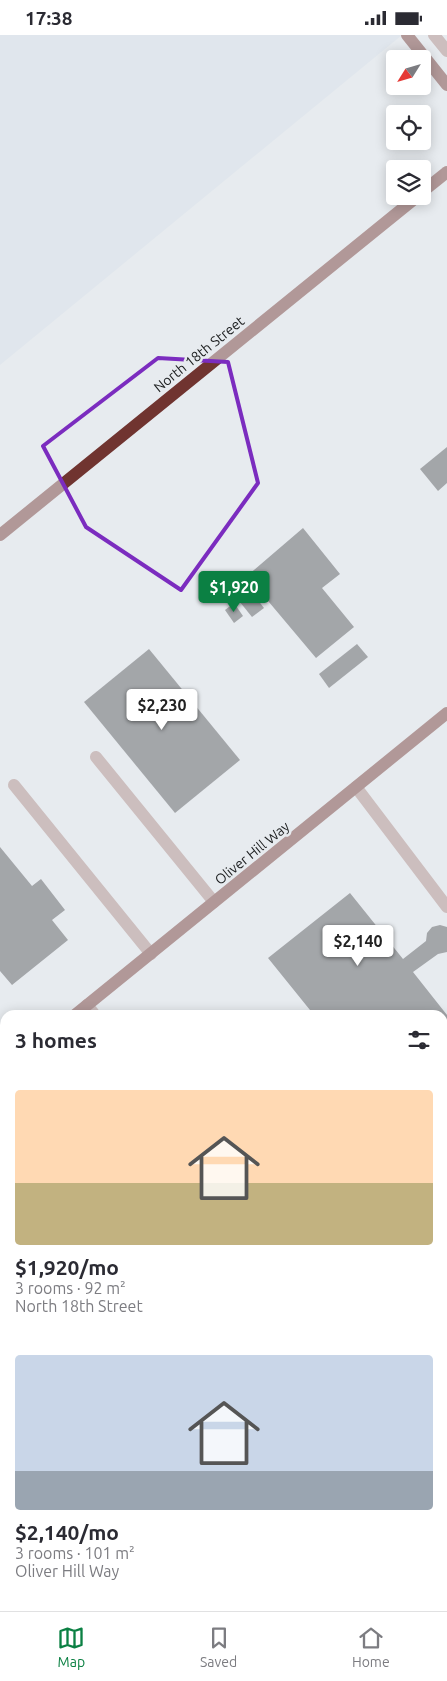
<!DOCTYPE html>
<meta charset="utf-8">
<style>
body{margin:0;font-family:Ubuntu,sans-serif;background:#f7f7f7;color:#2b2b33;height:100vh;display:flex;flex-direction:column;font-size:19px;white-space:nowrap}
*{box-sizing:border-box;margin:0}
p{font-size:16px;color:#7c7c81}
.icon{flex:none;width:28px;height:28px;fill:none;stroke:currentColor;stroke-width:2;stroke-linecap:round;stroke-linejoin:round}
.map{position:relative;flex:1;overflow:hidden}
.side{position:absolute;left:0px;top:975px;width:448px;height:601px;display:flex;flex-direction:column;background:#fff;border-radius:15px 15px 0 0;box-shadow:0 2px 12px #0003}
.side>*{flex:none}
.needle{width:32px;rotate:233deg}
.controls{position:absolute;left:386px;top:15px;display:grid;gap:10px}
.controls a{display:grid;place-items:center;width:45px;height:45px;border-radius:5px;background:#fff;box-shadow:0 2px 12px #0003;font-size:25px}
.price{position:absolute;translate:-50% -42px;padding:0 11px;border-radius:5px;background:#fff;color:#222;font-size:16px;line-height:32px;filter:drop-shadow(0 1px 2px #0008)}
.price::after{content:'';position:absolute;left:50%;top:30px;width:15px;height:11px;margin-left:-8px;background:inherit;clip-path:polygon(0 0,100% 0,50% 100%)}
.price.active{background:#0b8043;color:#fff}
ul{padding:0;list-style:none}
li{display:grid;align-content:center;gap:10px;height:265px;padding:0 15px}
li span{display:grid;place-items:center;height:155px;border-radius:5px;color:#555}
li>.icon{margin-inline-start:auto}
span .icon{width:90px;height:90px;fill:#fffc;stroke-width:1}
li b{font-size:21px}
h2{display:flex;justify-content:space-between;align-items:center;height:60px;padding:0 15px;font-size:21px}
.status{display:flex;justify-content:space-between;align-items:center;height:35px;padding:0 25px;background:#fff;direction:ltr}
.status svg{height:14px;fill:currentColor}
.menu{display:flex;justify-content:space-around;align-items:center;height:70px;border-top:1px solid #e1e1e2;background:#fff;font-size:14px;color:#7c7c81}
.menu a{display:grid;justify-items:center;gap:2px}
.menu .active{color:#0b8043}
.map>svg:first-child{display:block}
.built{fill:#d7e0ea}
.green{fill:#c0e1ab}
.building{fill:#515256}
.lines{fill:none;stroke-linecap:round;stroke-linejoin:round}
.minor{stroke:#ab8783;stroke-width:12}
.major{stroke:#703430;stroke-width:12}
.rail{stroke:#86898c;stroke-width:4;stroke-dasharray:10 5;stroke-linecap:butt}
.marked{fill:none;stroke:#7b2cbf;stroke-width:4;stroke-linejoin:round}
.labels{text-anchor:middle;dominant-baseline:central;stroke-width:5;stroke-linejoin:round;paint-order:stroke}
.street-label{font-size:14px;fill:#1c1e1f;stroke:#e7ebef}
</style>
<div class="status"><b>17:38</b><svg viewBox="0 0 49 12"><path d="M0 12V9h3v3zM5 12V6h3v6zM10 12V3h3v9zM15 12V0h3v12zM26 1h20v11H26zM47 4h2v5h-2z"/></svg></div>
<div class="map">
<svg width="447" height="1576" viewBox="0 0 447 1576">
<rect width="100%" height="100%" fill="#e7ebef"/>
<!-- built -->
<path class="built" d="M0,0H402L0,330Z"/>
<!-- green -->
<path class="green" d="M447,1268V1576H146L151,1571H442V1273Z"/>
<!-- building -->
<g class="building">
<path d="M447,412V448L438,456L420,434Z"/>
<path d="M303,493L340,539L322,553L354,592L316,623L247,541Z"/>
<path d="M244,547L264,573L252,582L231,556Z"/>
<path d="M234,568L243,581L234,588L225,575Z"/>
<path d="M357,609L368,622L329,653L319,639Z"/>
<path d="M149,614L240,725L175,778L84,667Z"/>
<path d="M0,812L32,851L41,844L65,875L52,885L68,905L12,950L0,936Z"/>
<path d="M350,858L403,924L426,906L427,898L432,892L440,890L447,892V917L438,919L413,937L447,980V1001L442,1004V980H314L268,923Z"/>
<path d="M5,1159V1209L0,1213V1163Z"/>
<path d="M5,1262V1301L0,1306V1266Z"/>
</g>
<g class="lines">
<!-- minor -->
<g class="minor">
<path d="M434,0L447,16"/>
<path d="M96,722L214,867"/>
<path d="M14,750L151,919"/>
<path d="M356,752L447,872"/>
<path d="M87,970L95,980"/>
<path d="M442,1089L447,1084"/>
<path d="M0,1419L5,1413"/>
</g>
<!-- major -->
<g class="major">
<path d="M407,0L447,50"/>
<path d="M422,157L447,137"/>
<path d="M0,500L418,161"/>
<path d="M75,980L447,678"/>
<path d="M0,1041L5,1037"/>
</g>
<!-- rail -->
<g class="rail">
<path d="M442,1172L447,1167"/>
<path d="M442,1255L447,1251"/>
<path d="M76,1576L81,1571"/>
<path d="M120,1576L125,1571"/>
</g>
</g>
<!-- marked area -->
<path d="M0 0H447V1576H0ZM158,323L228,327L258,448L181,555L86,492L43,411Z" fill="#e7ebef" fill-opacity=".55" fill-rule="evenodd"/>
<path class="marked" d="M158,323L228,327L258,448L181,555L86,492L43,411Z"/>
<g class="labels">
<!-- street labels -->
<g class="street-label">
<text transform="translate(199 319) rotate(-39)">North 18th Street</text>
<text transform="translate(252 818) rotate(-39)">Oliver Hill Way</text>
</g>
</g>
</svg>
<div class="controls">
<a><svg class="needle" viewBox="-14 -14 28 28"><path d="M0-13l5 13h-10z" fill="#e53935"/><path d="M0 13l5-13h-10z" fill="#7c7c81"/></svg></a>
<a><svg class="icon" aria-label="locate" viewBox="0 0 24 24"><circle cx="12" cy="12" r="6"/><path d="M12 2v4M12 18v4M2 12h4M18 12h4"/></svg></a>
<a><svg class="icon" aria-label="layers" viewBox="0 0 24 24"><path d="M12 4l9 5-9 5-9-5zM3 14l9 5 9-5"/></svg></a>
</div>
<b class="price active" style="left:234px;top:578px">$1,920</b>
<b class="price" style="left:162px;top:696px">$2,230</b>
<b class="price" style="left:358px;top:932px">$2,140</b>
<section class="side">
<h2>3 homes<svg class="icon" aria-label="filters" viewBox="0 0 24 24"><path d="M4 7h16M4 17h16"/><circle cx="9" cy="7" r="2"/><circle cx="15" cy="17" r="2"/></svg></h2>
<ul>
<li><span style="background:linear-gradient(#ffd9b3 60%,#c2b280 0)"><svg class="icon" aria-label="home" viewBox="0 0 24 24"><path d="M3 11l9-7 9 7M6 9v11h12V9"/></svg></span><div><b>$1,920/mo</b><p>3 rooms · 92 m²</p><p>North 18th Street</p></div></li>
<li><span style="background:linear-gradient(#c9d6e8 75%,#9aa5b1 0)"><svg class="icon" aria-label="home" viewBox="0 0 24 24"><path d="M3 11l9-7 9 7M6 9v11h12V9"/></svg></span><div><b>$2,140/mo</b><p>3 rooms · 101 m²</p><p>Oliver Hill Way</p></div></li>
</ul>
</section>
</div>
<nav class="menu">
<a class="active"><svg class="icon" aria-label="map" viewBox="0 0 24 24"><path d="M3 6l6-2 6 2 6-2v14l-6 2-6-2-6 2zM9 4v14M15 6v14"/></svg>Map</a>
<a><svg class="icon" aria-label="saved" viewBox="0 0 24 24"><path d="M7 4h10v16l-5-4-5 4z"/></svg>Saved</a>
<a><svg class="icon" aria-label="home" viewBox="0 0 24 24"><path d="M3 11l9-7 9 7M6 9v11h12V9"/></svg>Home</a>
</nav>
